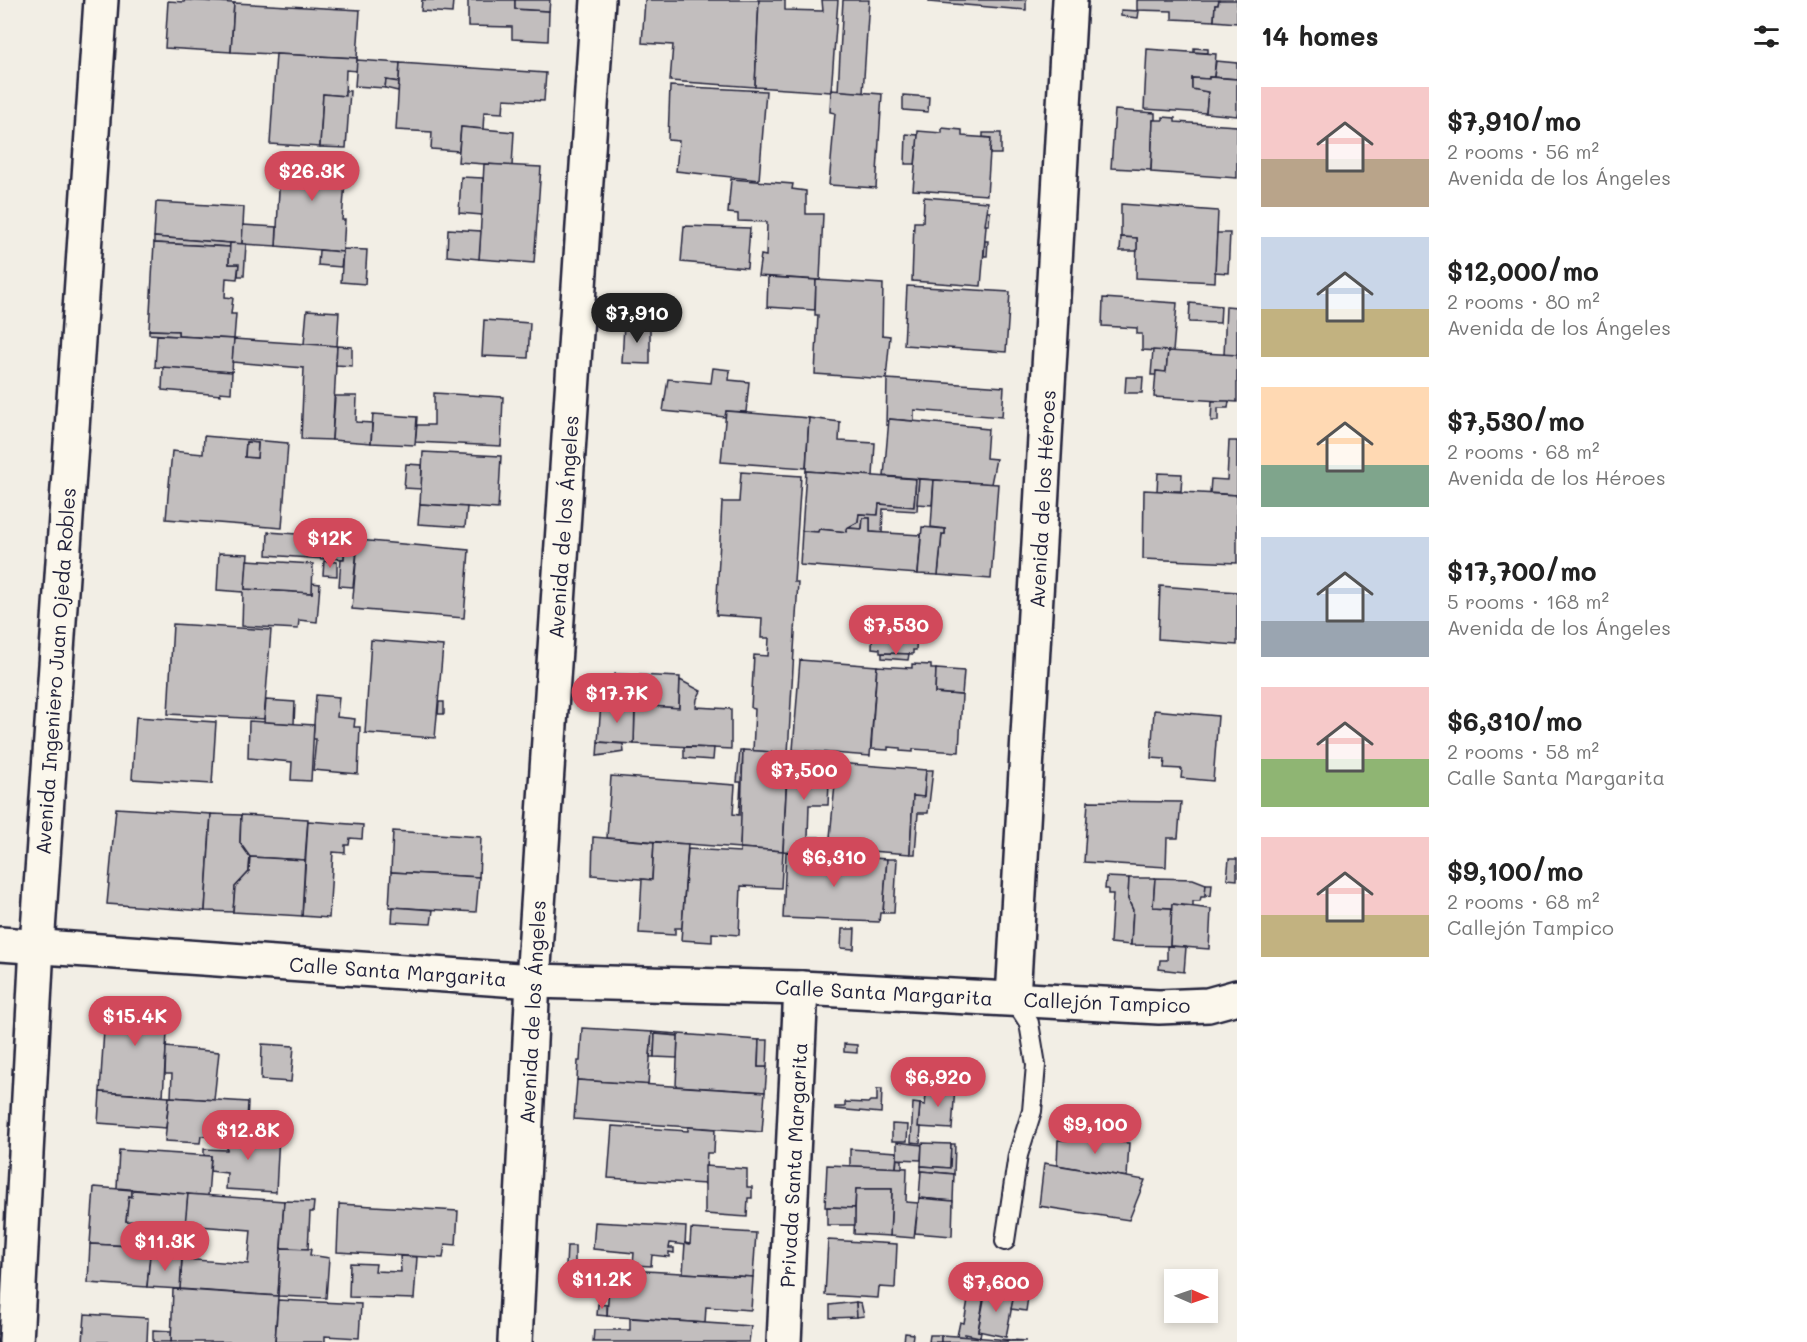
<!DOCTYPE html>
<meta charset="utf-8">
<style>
body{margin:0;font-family:Mali,sans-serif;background:#f6f6f6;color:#222;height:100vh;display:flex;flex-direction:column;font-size:22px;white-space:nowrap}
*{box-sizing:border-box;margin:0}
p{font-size:20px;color:#767676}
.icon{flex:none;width:33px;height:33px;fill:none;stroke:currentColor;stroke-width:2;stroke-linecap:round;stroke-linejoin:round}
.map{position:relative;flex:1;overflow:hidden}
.side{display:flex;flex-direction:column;background:#fff;width:570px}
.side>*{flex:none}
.needle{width:39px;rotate:92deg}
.fabs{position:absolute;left:1164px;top:1269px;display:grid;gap:12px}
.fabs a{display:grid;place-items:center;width:54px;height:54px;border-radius:0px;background:#fff;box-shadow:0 3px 9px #0003;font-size:30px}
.price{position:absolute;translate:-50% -51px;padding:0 14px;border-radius:21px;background:#d1495b;color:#fff;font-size:20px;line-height:39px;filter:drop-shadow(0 2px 3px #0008)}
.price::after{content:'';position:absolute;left:50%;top:36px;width:18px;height:14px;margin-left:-9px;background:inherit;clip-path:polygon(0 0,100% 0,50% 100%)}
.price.active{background:#222;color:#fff}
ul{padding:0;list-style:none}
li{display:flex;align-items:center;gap:18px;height:150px;padding:0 24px}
li span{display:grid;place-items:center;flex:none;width:168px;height:120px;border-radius:0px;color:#555}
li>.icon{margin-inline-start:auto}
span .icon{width:72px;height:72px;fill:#fffc;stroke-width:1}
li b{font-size:26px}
h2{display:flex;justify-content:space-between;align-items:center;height:72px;padding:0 24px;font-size:26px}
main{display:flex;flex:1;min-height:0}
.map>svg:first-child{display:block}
.building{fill:#c2bebe;stroke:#22223b;stroke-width:1.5;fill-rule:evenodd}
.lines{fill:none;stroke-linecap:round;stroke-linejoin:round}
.lane-casing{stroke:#22223b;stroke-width:22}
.street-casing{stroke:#22223b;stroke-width:38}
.secondary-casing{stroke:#22223b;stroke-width:38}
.lane{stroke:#fbf7ec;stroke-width:18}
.street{stroke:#fbf7ec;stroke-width:33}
.secondary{stroke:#fbf7ec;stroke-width:33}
.labels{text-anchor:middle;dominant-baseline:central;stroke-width:6;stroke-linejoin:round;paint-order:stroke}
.street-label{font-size:20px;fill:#22223b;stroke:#fbf7ec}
</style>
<main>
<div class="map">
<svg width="1237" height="1342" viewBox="0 0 1237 1342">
<rect width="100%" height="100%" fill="#f2eee5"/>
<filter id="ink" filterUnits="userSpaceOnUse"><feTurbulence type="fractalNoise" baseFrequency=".0167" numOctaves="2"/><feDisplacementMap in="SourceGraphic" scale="12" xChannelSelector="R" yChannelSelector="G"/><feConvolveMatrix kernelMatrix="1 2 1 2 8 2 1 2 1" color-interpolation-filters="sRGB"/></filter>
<g filter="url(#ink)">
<!-- building -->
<g class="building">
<path d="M185,0L234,3L231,52L165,48L168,1L184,2Z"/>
<path d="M422,0H453L452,13L421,11Z"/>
<path d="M468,0H515V9L549,11L548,41L512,39V27L468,26Z"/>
<path d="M515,0H550L549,11L515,9Z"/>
<path d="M645,0H759L755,87L670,81L673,45L642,43Z"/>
<path d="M759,0H785V10L823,11L822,0H838L831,92L755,87Z"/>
<path d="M843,0H869L863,93L838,91Z"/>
<path d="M929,0H1026V10L929,2Z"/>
<path d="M1137,0H1219L1218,5H1215L1214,21L1172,19V11L1137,10Z"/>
<path d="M1219,0H1237V23L1214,21L1215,5H1218Z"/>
<path d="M234,3L360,10L357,58L231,52Z"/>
<path d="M1121,10L1139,11L1138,18L1121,16Z"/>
<path d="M1194,48L1208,49V53L1194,52Z"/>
<path d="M1147,49L1216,54L1214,77H1209V79L1192,78V89L1208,92L1206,113L1144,109Z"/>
<path d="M276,54L357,58V71L346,70L345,96L323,94L320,147L270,144Z"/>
<path d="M357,60L400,63L399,82L386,80L385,88L355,86Z"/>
<path d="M1216,61L1237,63V79L1214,77Z"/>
<path d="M400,63L546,73L544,101L504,99L503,113L484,112L483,129L461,127L459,151L431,149L432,132L396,130Z"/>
<path d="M1209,77L1237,79V116L1206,113L1208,92L1192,89V78L1209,79Z"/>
<path d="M386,80L399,82L398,91L385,88Z"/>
<path d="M670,86L766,91L759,180L676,171L679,141L668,140Z"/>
<path d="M831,90L882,94L876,188L829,185L835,113L830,112Z"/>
<path d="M345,91H350L346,148L320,147L323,94L345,96Z"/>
<path d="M903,95L929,97L928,112L903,110Z"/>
<path d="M1115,110L1155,113V120H1153L1151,170L1111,168Z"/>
<path d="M1163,117L1175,118V122L1237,126V178L1151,172L1153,120H1163Z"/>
<path d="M461,127L514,132L512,166L458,162Z"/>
<path d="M942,128L962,130V136L991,138L987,195L913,190L918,131L942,133Z"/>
<path d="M983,133H1001V154H990L991,138L983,137Z"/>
<path d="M906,134L918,135L915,164H905Z"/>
<path d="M281,153L347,157L342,220H345L343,252L276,246Z"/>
<path d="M484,164L541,167L534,263L479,259Z"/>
<path d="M461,177L483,178L482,215L459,213Z"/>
<path d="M731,179L793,184L792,189L806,191V214H823L820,280L758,276L761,255L766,256L767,222L738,221V214L728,213Z"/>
<path d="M924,197L988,202L981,286L912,281L914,222H923Z"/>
<path d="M156,202L244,207L242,244L154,237Z"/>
<path d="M1121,204L1218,211L1215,282L1136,278L1137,238L1121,237Z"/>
<path d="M987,212H990L989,225H985Z"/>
<path d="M243,225L277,227L276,246L242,244Z"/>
<path d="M684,226L750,228L747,268L681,262Z"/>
<path d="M448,229L481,231L479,259L447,256Z"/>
<path d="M1217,233H1230L1228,273L1215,272Z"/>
<path d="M154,237L230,243V247L154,243Z"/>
<path d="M1121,237L1137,238V251H1120Z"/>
<path d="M985,241H988L987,256H984Z"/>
<path d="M154,243L230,247L229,264H239L237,279L226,278L225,297L233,298L231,314H236L234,339L178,336V331L149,330Z"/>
<path d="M230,243L246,244L244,276H238L239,264H229Z"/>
<path d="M343,249L367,250L365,284L341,282Z"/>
<path d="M319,250L343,252L341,267L318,265Z"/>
<path d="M768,277L816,280L815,310L767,307Z"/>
<path d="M816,280L883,284L882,335L890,336L886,379L815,374L818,315H815Z"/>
<path d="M907,286L1010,292L1006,352L904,345Z"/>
<path d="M1103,298L1177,303L1173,352L1142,350V334H1137V328L1102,326Z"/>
<path d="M1190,303L1221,306L1220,323L1189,322Z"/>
<path d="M1226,306L1237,307V355H1224Z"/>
<path d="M307,310L339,312L337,346L304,344Z"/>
<path d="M484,320L530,323L528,358L482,356Z"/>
<path d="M624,324H650V364L622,363Z"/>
<path d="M149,330L178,331V336L149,334Z"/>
<path d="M157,335L234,339L232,372L155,367Z"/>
<path d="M234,339L337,346L332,440L301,439L304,368L232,362Z"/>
<path d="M337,346L352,347V366L336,365Z"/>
<path d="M1153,350L1168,351L1166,372L1156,371V375H1151Z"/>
<path d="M1168,351L1237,355V402L1154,397L1156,371L1166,372Z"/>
<path d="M163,367L232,372L231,393L220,392L221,395L162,390Z"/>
<path d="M713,368L730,370L729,380L749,382L746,412L726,411L725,417L663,411L668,379L711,383Z"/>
<path d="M1126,377H1143L1142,393H1125Z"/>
<path d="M887,379L1004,387L1002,417L914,410V421L889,419V425H886Z"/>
<path d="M434,393L503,397L501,446L415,442L417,425H434Z"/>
<path d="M335,396H357L356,422L372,423L371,443L332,440Z"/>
<path d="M1212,401H1229L1228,408H1218V421H1211Z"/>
<path d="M726,411L809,418L806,468L721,462Z"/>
<path d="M373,414L417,417L415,445L371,443Z"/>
<path d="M809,418L840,422L839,441L875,443L873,476L806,471Z"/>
<path d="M889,419L979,427V428L988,429L986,458L996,459L991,484L884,476Z"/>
<path d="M204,436L288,443L282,528L166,519L172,451L203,454ZM246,442L258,443L257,458L245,457Z"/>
<path d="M1229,441H1237V495L1210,493L1211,479L1227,480Z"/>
<path d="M246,442L258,443L257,458L245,457Z"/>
<path d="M423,452L501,456L498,509L420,504Z"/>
<path d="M406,464L422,465L421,489L404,488Z"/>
<path d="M806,471L916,479L914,507L879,504L878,515L859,514L858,522L848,528L847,532L819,529L818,532L802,531Z"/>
<path d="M741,472L801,476L794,582H798L788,753L753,751L755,709L751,708L754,655L768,656L769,638H761L762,618L716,615L722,502H739Z"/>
<path d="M1158,473L1182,474L1181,491H1157Z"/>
<path d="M916,479H919L917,511L883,509L882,533L870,532V518H863L862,529L847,528L858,522L859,514L878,515L879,504L914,507Z"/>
<path d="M919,479L934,480L932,505L917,504Z"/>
<path d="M934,480L998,484L991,579L938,575L942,534H945V529L931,527Z"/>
<path d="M1144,490L1237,495V563L1143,559Z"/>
<path d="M420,504L467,507L465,527L418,524Z"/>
<path d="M863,518H870V532L921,535L918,574L800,565L802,531L818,532L819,529L847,532V528L862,529Z"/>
<path d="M314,522H327L326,536L314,535Z"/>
<path d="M922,527L945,529V534H942L938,575L918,574Z"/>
<path d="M268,532L326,536L324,559L267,555Z"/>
<path d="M326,536L345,537L344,559L324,558Z"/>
<path d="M358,540L469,550L464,618L352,609Z"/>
<path d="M345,548L357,549L353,587L339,586L341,559H344Z"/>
<path d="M219,553L248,554L245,589L312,593V583L320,584L317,622L299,620L298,629L242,626L243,592L217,590Z"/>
<path d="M247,560L313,564L312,593L245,589Z"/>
<path d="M324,561L337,562V576L323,575Z"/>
<path d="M1160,586L1237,592V645L1158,639Z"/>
<path d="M173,624L271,630L264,719L168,714Z"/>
<path d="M873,624L917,625L916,650H913V654L880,653V649L872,648Z"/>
<path d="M371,640L443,646L435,738L365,733Z"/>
<path d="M882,653L909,654L908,660L882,658Z"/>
<path d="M800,660L877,666L870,756L793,750Z"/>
<path d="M912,664L931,665V669H936L935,693L962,695L959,752L913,749V752L900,751V748L888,747V750L871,749L877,666L912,668Z"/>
<path d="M936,669L964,671L962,695L935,693Z"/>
<path d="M615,674L680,677L679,708L614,704Z"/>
<path d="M680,680L701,691L697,699L696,707L731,709V749L634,744L635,705L679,708Z"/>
<path d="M316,695L339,697L337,717L355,719L354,727H360L358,774L313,770L316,739H313Z"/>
<path d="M266,700L295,702L294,724L264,722Z"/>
<path d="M439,702H444V714H438Z"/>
<path d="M601,704L635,705L634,744L598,742Z"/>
<path d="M1154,710L1218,716L1213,781L1181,778L1182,769L1164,768L1165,759L1151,758Z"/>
<path d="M136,717L216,722L212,784L132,779Z"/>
<path d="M249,721L314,725L311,781L291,780L292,762L248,758Z"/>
<path d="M598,742L623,744L624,752L597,756Z"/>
<path d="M684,747L714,748L713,760L684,758Z"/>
<path d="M740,750H743L742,774H744L740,848L607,838L611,776L735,785L733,814L739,815L741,782H737Z"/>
<path d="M743,750L788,753L783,851L740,848Z"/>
<path d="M788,756L830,759L828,805H809L808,837H819L818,854L783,851Z"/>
<path d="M837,763L926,770L924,797L913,796L910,854L829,848Z"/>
<path d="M926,770H933L928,813H918L915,854H910L913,796L924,797Z"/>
<path d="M1088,801L1181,802L1178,838H1167L1166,867L1084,862Z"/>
<path d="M116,808L211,814L205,911L107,904Z"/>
<path d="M211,814L241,815L240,843L250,855L249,872L235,887L233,912L205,911Z"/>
<path d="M241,815L308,819L305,860L250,857L240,843Z"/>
<path d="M308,821L363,825L362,839L350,838L349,845H345V853L333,852L329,918L302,916Z"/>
<path d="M393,831L481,837L479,877L391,872Z"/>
<path d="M593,837L654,842L652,880L592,875Z"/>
<path d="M654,842L688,844L682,928H675V935L639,933L642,879L652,880Z"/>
<path d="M740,848L783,851L781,888L741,886L739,935L712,933V942L681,940L688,849L740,852Z"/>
<path d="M786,852L887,859L883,913H880L879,922L783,918Z"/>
<path d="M250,857L305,860L302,916L233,912L235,887L249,872Z"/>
<path d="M887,859H897L894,913H883Z"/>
<path d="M1229,859H1237V880L1227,879Z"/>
<path d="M391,872L479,877L476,912L389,907Z"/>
<path d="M1106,877L1129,878L1128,899L1133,910L1131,945L1110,943L1113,894H1108V889H1105Z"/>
<path d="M1129,878H1155L1153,907L1172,908L1170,946L1131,945L1133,910L1128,899Z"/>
<path d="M1155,878L1193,879L1206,884L1205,897H1201L1200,901H1193V906L1172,904V908L1153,907Z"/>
<path d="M1206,884H1212L1211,896L1205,895Z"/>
<path d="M1172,904L1211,909L1209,949L1170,946Z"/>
<path d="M393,907L433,910L431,924L392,922Z"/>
<path d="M842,929H855L854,949L841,948Z"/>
<path d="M1167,946L1186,947L1184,972L1159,969L1160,960H1167Z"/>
<path d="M106,999L169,1002L163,1096L100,1092Z"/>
<path d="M582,1028L652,1032L648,1085L577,1080L578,1061H580Z"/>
<path d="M652,1032L759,1040L758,1067H767L765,1092L676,1086L678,1036L655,1034L654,1057H650Z"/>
<path d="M655,1034L678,1036L677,1058L654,1057Z"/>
<path d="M759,1040H768L767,1067H758Z"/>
<path d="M262,1044L294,1046L291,1082L261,1080Z"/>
<path d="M844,1044L857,1045V1053L844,1052Z"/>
<path d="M166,1047L219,1052L214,1100L171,1097L172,1074H165Z"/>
<path d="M931,1061L953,1062V1067H957V1074L952,1073L951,1079L930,1077Z"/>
<path d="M577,1080L765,1092L762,1132L574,1119Z"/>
<path d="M927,1085L955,1087L952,1129L918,1127L920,1104L925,1105Z"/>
<path d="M877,1089H882L881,1113L835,1109V1107H845V1102L868,1103L870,1101H877Z"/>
<path d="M100,1092L169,1097L166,1128L98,1123Z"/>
<path d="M169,1097L248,1102L247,1121L232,1120L231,1138L201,1136L200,1143L165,1141Z"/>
<path d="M913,1103L920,1104L918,1127H921L920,1143L911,1142Z"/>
<path d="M892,1124L908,1125L907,1141H892Z"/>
<path d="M612,1126L688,1131V1127L715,1129L714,1153H707L705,1184L608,1178Z"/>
<path d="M232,1131L279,1134L276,1192L226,1189L227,1173L210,1171L211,1156H204V1149L227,1150L228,1137L231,1138Z"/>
<path d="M1083,1134L1112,1135V1142L1129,1143L1127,1177L1057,1165L1058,1140H1082Z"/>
<path d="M897,1142L922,1145L921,1160L897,1159Z"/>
<path d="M922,1143L951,1144L950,1168L921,1166Z"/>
<path d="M951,1144H955L954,1174L921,1171V1166L950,1168Z"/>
<path d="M850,1149L897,1152L896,1168L850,1166Z"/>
<path d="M119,1150L211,1156L208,1196L117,1188Z"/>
<path d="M897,1159L902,1160V1168H896Z"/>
<path d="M1044,1163L1127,1177L1145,1180L1129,1220L1039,1206Z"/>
<path d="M827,1165L907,1168L906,1202L918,1203L914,1238L890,1236L892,1189H856L855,1208L825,1207Z"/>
<path d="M705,1166L747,1169V1187H752V1198H748L747,1217L705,1214Z"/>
<path d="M921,1171L954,1174L953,1201L919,1198Z"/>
<path d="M94,1187L132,1190V1197L129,1196L126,1221H153L151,1247L90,1244Z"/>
<path d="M856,1189H892L890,1236L854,1234Z"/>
<path d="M132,1190L188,1194L186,1223L126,1221L129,1196L132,1197Z"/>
<path d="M188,1194L284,1201L278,1296L180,1289L182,1259L248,1264L251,1230L185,1225Z"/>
<path d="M919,1198L953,1201L952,1236L915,1233Z"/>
<path d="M284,1201L314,1202L313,1212H310L308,1249L281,1248Z"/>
<path d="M339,1204L458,1211L456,1245L445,1244L443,1258L337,1252Z"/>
<path d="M827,1207L855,1208V1225H827Z"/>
<path d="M595,1222L686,1227L685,1245L670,1243L669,1248H674V1253L669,1252V1257L652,1255L651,1266L633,1265L634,1253L593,1249Z"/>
<path d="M691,1229L756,1233L753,1277L683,1273L685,1243L690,1244Z"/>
<path d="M828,1240L897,1244L895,1288L879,1287L878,1298L825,1295Z"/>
<path d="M90,1244L151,1247L147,1287L88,1283Z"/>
<path d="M567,1246H575V1267L566,1266Z"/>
<path d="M281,1248L311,1249L310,1255L329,1258L326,1298L278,1296Z"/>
<path d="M150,1255L182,1257L180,1289L147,1287Z"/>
<path d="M400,1256L417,1257L414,1299L349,1297L350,1263L376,1264L375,1271L401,1272Z"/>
<path d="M990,1266L1018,1271L1014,1295L986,1289Z"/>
<path d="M610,1269L753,1277L751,1310L706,1307L705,1323L607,1316Z"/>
<path d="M971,1282L986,1284L978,1331L981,1332L980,1337L965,1334V1337L957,1336L960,1322L964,1323Z"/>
<path d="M173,1289L278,1296L275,1342H171Z"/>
<path d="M986,1289L1014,1295L1006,1337L978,1331Z"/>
<path d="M1014,1295L1028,1297L1026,1311L1011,1309Z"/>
<path d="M278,1300L361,1304L359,1338L325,1336V1342H275Z"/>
<path d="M856,1302L857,1317L830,1318V1305Z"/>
<path d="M856,1302L861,1303L864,1316L857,1317Z"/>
<path d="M598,1304L607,1305V1316L597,1315Z"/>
<path d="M85,1314L148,1318L147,1342H83Z"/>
<path d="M630,1318L751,1326L749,1342H593L594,1330H630Z"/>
<path d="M153,1330L171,1331V1342H153Z"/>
<path d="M905,1333L913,1334L912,1342H904Z"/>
<path d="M930,1335H941V1342H929Z"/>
<path d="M941,1335L957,1336L1026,1341L941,1342Z"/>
</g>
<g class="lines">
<defs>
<path id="lane" d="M1005,1241L1018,1155L1032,1111L1036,1065L1029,1023L1013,998"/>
<g id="street">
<path d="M0,944L533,981L801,988L1159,1007L1208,1005L1237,997"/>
<path d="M1013,998L1070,0"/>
<path d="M515,1342L533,981L598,0"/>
<path d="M784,1342L801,988"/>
</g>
<path id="secondary" d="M16,1342L37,946L101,0"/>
</defs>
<!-- lane casing -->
<use href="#lane" class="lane-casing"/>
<!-- street casing -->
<use href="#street" class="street-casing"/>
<!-- secondary casing -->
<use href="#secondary" class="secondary-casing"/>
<!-- lane -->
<use href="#lane" class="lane"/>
<!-- street -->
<use href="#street" class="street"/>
<!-- secondary -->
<use href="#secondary" class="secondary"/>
</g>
</g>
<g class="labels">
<!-- street labels -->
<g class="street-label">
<text transform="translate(1042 499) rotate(-87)">Avenida de los Héroes</text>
<text transform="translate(563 527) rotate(-86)">Avenida de los Ángeles</text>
<text transform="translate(55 671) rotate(-86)">Avenida Ingeniero Juan Ojeda Robles</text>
<text transform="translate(398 971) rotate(4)">Calle Santa Margarita</text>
<text transform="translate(884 992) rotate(3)">Calle Santa Margarita</text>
<text transform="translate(1107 1002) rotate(2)">Callejón Tampico</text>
<text transform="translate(532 1012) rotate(-87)">Avenida de los Ángeles</text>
<text transform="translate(793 1165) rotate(-87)">Privada Santa Margarita</text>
</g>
</g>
</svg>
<div class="fabs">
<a><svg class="needle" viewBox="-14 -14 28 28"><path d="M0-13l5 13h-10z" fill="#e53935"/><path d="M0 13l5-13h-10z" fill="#767676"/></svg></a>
</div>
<b class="price" style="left:312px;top:202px">$26.3K</b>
<b class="price active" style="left:637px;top:344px">$7,910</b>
<b class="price" style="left:330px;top:569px">$12K</b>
<b class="price" style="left:896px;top:656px">$7,530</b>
<b class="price" style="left:617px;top:724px">$17.7K</b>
<b class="price" style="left:804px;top:801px">$7,500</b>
<b class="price" style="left:834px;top:888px">$6,310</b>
<b class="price" style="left:135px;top:1047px">$15.4K</b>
<b class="price" style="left:938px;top:1108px">$6,920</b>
<b class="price" style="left:1095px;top:1155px">$9,100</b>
<b class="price" style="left:248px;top:1161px">$12.8K</b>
<b class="price" style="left:165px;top:1272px">$11.3K</b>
<b class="price" style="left:602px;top:1310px">$11.2K</b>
<b class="price" style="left:996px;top:1313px">$7,600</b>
</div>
<section class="side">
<h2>14 homes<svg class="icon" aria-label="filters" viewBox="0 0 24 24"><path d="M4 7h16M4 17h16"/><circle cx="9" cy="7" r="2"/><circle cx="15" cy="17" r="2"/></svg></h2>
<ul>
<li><span style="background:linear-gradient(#f6c9c9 60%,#b9a48a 0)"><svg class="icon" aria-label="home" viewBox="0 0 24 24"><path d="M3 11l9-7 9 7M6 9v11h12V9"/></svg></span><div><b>$7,910/mo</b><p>2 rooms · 56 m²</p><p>Avenida de los Ángeles</p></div></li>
<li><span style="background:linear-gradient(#c9d6e8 60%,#c2b280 0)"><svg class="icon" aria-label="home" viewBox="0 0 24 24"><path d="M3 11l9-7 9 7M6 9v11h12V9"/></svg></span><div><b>$12,000/mo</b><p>2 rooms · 80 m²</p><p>Avenida de los Ángeles</p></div></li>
<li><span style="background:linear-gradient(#ffd9b3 65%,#7fa58c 0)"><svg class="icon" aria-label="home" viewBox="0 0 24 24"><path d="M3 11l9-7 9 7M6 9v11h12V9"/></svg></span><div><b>$7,530/mo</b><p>2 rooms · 68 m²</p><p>Avenida de los Héroes</p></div></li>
<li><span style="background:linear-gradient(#c9d6e8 70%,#9aa5b1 0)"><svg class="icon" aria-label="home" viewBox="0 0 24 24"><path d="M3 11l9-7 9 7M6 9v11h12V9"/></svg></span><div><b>$17,700/mo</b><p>5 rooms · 168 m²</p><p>Avenida de los Ángeles</p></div></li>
<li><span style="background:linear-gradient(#f6c9c9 60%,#8fb573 0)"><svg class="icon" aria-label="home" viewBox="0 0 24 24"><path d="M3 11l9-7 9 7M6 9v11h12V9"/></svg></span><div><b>$6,310/mo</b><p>2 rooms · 58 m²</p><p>Calle Santa Margarita</p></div></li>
<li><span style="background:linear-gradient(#f6c9c9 65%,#c2b280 0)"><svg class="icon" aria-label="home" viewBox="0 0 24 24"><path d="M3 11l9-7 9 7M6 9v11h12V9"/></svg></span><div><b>$9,100/mo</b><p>2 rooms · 68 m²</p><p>Callejón Tampico</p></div></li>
</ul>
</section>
</main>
